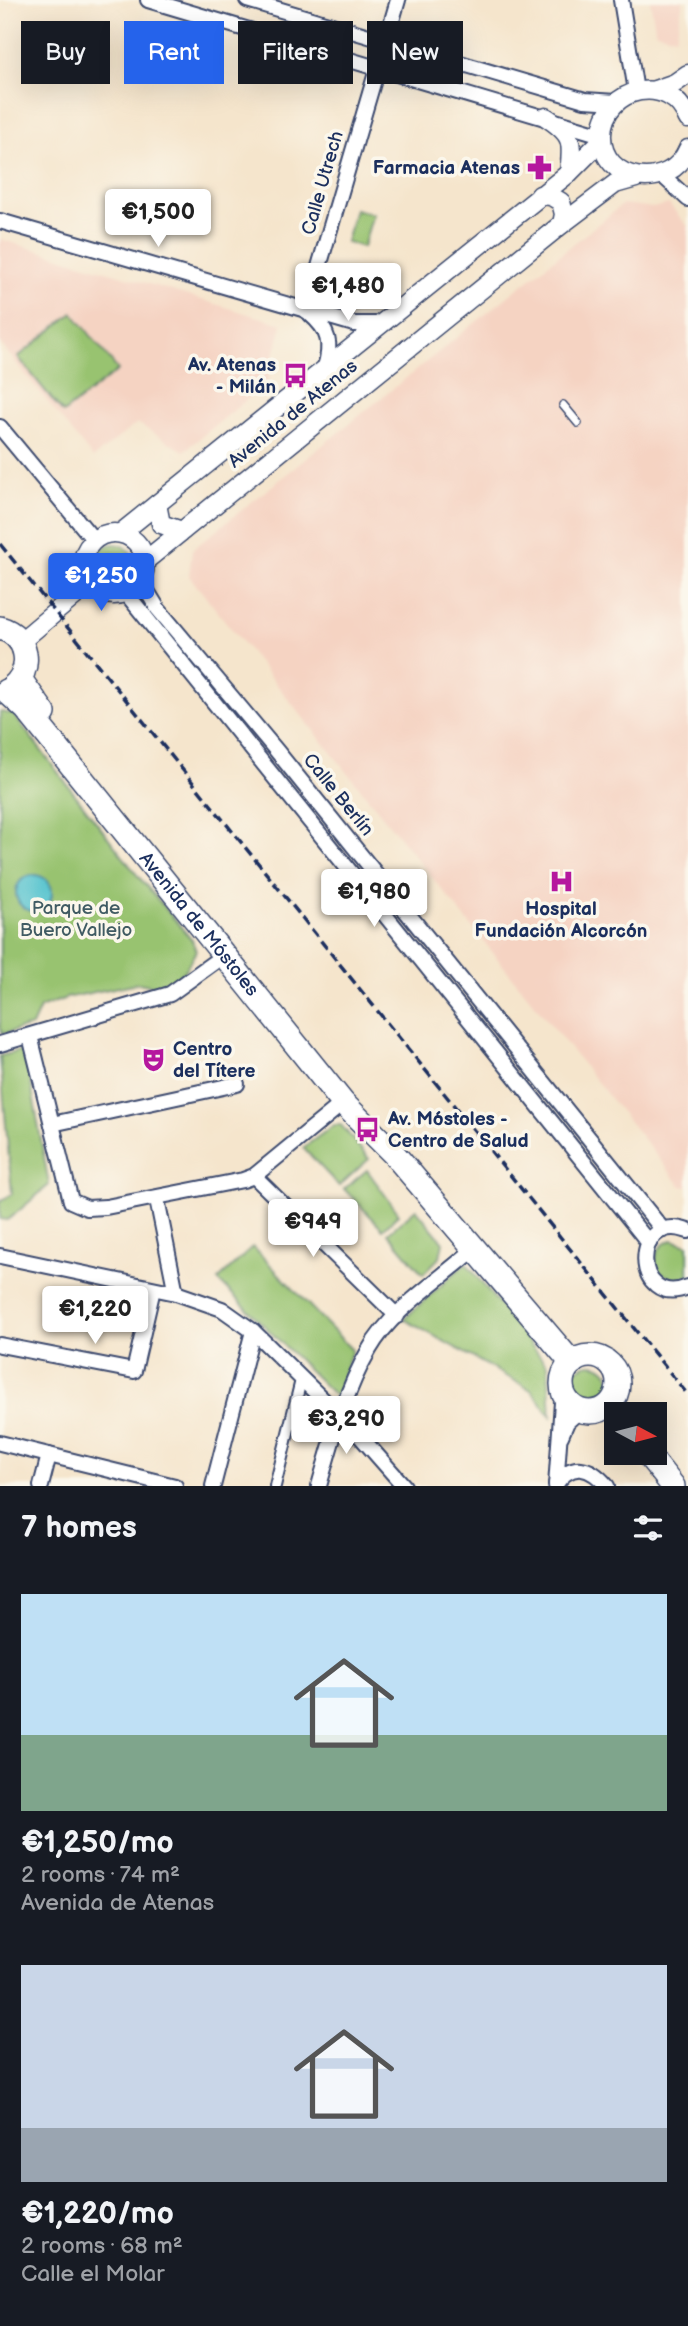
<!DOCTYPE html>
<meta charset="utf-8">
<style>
body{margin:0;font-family:"Balsamiq Sans",sans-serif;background:#242831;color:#f1f3f6;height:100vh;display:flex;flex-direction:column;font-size:26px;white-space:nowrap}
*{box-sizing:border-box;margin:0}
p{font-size:23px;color:#9ea1a6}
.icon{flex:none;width:38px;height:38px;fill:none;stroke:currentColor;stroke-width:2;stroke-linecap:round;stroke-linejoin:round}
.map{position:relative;height:1486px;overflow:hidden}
.drawer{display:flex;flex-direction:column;background:#171b24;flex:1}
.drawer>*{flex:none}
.hud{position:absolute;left:21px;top:21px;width:648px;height:63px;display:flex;gap:14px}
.needle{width:46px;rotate:97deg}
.controls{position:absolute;left:604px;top:1402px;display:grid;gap:14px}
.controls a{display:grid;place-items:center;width:63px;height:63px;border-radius:0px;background:#171b24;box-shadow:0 7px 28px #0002;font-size:35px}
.price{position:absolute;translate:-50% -60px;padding:0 16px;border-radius:7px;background:#fff;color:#222;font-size:23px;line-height:46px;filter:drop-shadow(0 2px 4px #0008)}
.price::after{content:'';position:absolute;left:50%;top:42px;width:21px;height:16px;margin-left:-10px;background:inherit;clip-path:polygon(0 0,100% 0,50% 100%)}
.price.active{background:#2563eb;color:#fff}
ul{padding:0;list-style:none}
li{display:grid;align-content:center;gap:14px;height:371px;padding:0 21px}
li span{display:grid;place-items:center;height:217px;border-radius:0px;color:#555}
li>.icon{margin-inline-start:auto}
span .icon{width:126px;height:126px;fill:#fffc;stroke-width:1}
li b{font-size:30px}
h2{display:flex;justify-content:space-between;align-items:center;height:84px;padding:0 21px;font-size:30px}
.tag{padding:0 24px;border-radius:0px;background:#171b24;box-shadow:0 7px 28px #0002;font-size:24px;line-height:63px}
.tag.active{background:#2563eb;color:#fff}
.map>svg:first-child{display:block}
.built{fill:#f5d3c2}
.green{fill:#98c370;stroke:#5a7967;stroke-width:2}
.water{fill:#58c4cf;stroke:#3a7a96;stroke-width:2}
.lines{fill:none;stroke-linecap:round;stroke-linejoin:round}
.service-casing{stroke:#3c4a6e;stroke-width:10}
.pedestrian-casing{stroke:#3c4a6e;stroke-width:14}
.minor-casing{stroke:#3c4a6e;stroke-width:18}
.tertiary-casing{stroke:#3c4a6e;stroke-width:21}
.primary-casing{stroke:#3c4a6e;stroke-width:26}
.service{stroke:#fff;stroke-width:7}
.pedestrian{stroke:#fff;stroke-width:10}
.minor{stroke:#fff;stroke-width:14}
.tertiary{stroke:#fff;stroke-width:18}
.primary{stroke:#fff;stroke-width:23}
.rail{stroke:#1b2f5e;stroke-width:3.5;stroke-dasharray:10 5;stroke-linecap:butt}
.labels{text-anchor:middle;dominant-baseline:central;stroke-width:7;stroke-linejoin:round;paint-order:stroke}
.poi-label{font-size:19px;font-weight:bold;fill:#1b2f5e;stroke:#fbf7ec;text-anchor:end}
.street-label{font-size:19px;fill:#1b2f5e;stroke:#fbf7ec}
.park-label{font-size:19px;fill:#405b63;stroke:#fbf7ec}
</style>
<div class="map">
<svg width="688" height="1486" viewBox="0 0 688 1486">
<rect width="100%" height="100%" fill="#fbf7ec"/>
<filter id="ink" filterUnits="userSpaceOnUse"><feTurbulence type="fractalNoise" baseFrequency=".0143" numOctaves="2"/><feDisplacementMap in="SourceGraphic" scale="14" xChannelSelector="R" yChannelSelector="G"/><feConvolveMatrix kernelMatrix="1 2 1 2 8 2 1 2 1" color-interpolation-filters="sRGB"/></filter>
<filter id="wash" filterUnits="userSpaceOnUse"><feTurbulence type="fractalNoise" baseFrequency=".00686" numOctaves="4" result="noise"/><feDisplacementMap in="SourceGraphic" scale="28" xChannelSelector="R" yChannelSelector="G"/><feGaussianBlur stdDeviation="1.57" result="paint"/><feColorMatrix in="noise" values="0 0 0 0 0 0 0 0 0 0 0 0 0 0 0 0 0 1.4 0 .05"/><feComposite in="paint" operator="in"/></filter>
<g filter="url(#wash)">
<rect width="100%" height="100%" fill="#f5e5cc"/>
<!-- built -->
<g class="built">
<path d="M650,0H683L676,37L656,32Z"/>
<path d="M623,204L653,208L669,204L688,227V1187L681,1186L189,576L192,550Z"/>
<path d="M0,239L282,324L267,383L184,451L137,423L93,458L0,343Z"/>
</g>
<!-- green -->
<g class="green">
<path d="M355,209L373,214L363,247L346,242Z"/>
<path d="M73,313L118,370L63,413L18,357Z"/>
<circle cx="114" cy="564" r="20"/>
<path d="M0,712L13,714L138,876L192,940L196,951L184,972L165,988L138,983L66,998L40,1008L32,1026L3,1034L0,1027Z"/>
<path d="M25,1050L49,1185L8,1220L0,1219V1201L12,1194L0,1056Z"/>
<path d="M334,1125H341L369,1159L339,1186L303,1148Z"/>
<path d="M367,1170L399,1214L383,1229L344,1189Z"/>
<path d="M416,1209L443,1242L440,1257L423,1274L388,1233Z"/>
<path d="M672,1240L688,1245V1276L675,1280L659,1272C652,1257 657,1245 672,1240Z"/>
<path d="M253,1247L352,1350L336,1397L218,1280Z"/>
<path d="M466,1263L548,1366L551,1416L531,1390L404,1319Z"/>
<circle cx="591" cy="1384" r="20"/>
</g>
<!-- water -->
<circle class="water" cx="34" cy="893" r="18"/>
</g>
<g filter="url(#ink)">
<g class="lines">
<defs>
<path id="service" d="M563,405L578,423"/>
<path id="pedestrian" d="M275,1486L301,1380"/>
<g id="minor">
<path d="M148,0L602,135"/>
<path d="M247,0L585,100L616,102"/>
<path d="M621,0L636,91"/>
<path d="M386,41L398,0"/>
<path d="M663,176L688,199"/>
<path d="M0,221L354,324H377"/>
<path d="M306,311L378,66"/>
<path d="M310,314C329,330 332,344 325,367"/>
<path d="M0,427L93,539"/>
<path d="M141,581L158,609L276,750L663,1230"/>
<path d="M126,593L649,1243"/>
<path d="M30,1036L71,1201L87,1208L106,1207L243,1180L254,1176L343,1103"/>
<path d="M0,1044L170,994L224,955"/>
<path d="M52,1124L237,1084"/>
<path d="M254,1176L397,1316"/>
<path d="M157,1199L176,1293"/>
<path d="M688,1231C630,1210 632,1310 688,1287"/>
<path d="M0,1256L176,1293L222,1309L253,1331L360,1436L404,1486"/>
<path d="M0,1345L134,1371L153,1289"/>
<path d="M561,1436L567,1422L580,1410"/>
<path d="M0,1443L175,1486"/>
<path d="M556,1484C572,1461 590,1466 607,1486"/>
<path d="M41,1486L49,1455"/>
<path d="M213,1486L253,1331"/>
<path d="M319,1486C332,1440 345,1391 369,1350C391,1310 440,1280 473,1250"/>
<path d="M556,1486L563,1388"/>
</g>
<g id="tertiary">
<path d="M655,90L675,83L688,74"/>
<path d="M546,117C573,135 573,141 569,173"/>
<path d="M688,119C671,73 604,86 602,134C600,184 671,192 688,149"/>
<path d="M540,195L551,196L561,202L564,214L562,224"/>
<path d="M157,504L161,524L182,531"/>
<circle cx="114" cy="564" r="31"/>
<path d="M121,533L569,173L602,140"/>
<path d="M145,561L562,224L615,184L636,178"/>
<path d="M20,642L90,583"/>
</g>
<g id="primary">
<path d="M0,628C29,636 34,670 11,688"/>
<path d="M20,679L44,713"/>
<path id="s1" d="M6,691L26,709L343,1103L394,1154L572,1363"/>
<circle cx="590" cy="1384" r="28"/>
<path d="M646,1452L673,1486"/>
</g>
</defs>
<!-- service casing -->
<use href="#service" class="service-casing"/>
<!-- pedestrian casing -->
<use href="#pedestrian" class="pedestrian-casing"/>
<!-- minor casing -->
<use href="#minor" class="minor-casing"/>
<!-- tertiary casing -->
<use href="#tertiary" class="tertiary-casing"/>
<!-- primary casing -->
<use href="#primary" class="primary-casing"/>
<!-- service -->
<use href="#service" class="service"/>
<!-- pedestrian -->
<use href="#pedestrian" class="pedestrian"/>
<!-- minor -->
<use href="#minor" class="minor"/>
<!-- tertiary -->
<use href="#tertiary" class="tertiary"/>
<!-- primary -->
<use href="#primary" class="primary"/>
<!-- rail -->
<path class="rail" d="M0,544L688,1395"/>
</g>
</g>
<!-- icons -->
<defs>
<symbol id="pharmacy-bare" viewBox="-9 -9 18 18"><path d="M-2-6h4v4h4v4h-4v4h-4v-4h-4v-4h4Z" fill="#b5179e" stroke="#fbf7ec" stroke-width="2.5" paint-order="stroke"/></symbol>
<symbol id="bus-bare" viewBox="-9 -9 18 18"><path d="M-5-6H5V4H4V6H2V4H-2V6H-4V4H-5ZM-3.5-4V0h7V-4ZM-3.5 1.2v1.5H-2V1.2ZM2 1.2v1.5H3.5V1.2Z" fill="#b5179e" stroke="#fbf7ec" stroke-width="2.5" paint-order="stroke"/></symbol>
<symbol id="hospital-bare" viewBox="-9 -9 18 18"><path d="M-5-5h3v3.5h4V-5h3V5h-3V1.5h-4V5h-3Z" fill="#b5179e" stroke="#fbf7ec" stroke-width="2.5" paint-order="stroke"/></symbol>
<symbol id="theatre-bare" viewBox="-9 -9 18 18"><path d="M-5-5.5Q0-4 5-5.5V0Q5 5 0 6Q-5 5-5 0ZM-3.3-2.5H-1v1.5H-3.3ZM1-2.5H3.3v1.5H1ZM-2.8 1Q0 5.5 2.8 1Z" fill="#b5179e" stroke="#fbf7ec" stroke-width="2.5" paint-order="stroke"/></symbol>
</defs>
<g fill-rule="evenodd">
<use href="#pharmacy-bare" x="522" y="150" width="35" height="35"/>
<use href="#bus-bare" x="278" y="358" width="35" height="35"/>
<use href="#hospital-bare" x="544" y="864" width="35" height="35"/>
<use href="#theatre-bare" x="136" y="1042" width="35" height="35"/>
<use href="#bus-bare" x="350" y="1112" width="35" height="35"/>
</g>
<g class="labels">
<!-- poi labels -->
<g class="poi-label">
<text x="520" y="168">Farmacia Atenas</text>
<text x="276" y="365">Av. Atenas<tspan x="276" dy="22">- Milán</tspan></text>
<text x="561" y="909" text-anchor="middle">Hospital<tspan x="561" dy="22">Fundación Alcorcón</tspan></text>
<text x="173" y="1049" text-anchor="start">Centro<tspan x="173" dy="22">del Títere</tspan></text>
<text x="388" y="1119" text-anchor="start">Av. Móstoles -<tspan x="388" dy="22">Centro de Salud</tspan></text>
</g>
<!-- street labels -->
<g class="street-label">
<text transform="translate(323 183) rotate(-74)">Calle Utrech</text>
<text transform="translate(293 414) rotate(-39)">Avenida de Atenas</text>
<text transform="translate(338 795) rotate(51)">Calle Berlín</text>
<text stroke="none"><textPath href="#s1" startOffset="303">Avenida de Móstoles</textPath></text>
</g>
<!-- park labels -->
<g class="park-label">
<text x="76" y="908">Parque de<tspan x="76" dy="22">Buero Vallejo</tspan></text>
</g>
</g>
</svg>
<div class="controls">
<a><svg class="needle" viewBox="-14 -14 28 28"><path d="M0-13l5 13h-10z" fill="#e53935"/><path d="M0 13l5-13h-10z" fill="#9ea1a6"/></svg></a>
</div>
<b class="price" style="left:158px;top:249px">€1,500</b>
<b class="price" style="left:348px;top:323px">€1,480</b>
<b class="price active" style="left:101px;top:613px">€1,250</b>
<b class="price" style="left:374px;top:929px">€1,980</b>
<b class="price" style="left:313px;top:1259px">€949</b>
<b class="price" style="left:95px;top:1346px">€1,220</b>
<b class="price" style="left:346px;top:1456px">€3,290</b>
<div class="hud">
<a class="tag">Buy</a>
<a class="tag active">Rent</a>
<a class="tag">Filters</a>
<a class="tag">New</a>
</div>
</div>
<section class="drawer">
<h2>7 homes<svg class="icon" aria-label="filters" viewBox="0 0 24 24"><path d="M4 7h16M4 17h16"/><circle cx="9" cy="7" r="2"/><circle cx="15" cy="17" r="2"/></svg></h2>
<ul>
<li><span style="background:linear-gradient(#bfe0f5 65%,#7fa58c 0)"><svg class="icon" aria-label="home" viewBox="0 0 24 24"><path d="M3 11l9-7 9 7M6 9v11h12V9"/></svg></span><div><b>€1,250/mo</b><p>2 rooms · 74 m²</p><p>Avenida de Atenas</p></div></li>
<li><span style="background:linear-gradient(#c9d6e8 75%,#9aa5b1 0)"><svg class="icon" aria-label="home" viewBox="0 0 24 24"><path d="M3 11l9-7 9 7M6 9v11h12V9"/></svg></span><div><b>€1,220/mo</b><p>2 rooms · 68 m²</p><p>Calle el Molar</p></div></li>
</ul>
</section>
